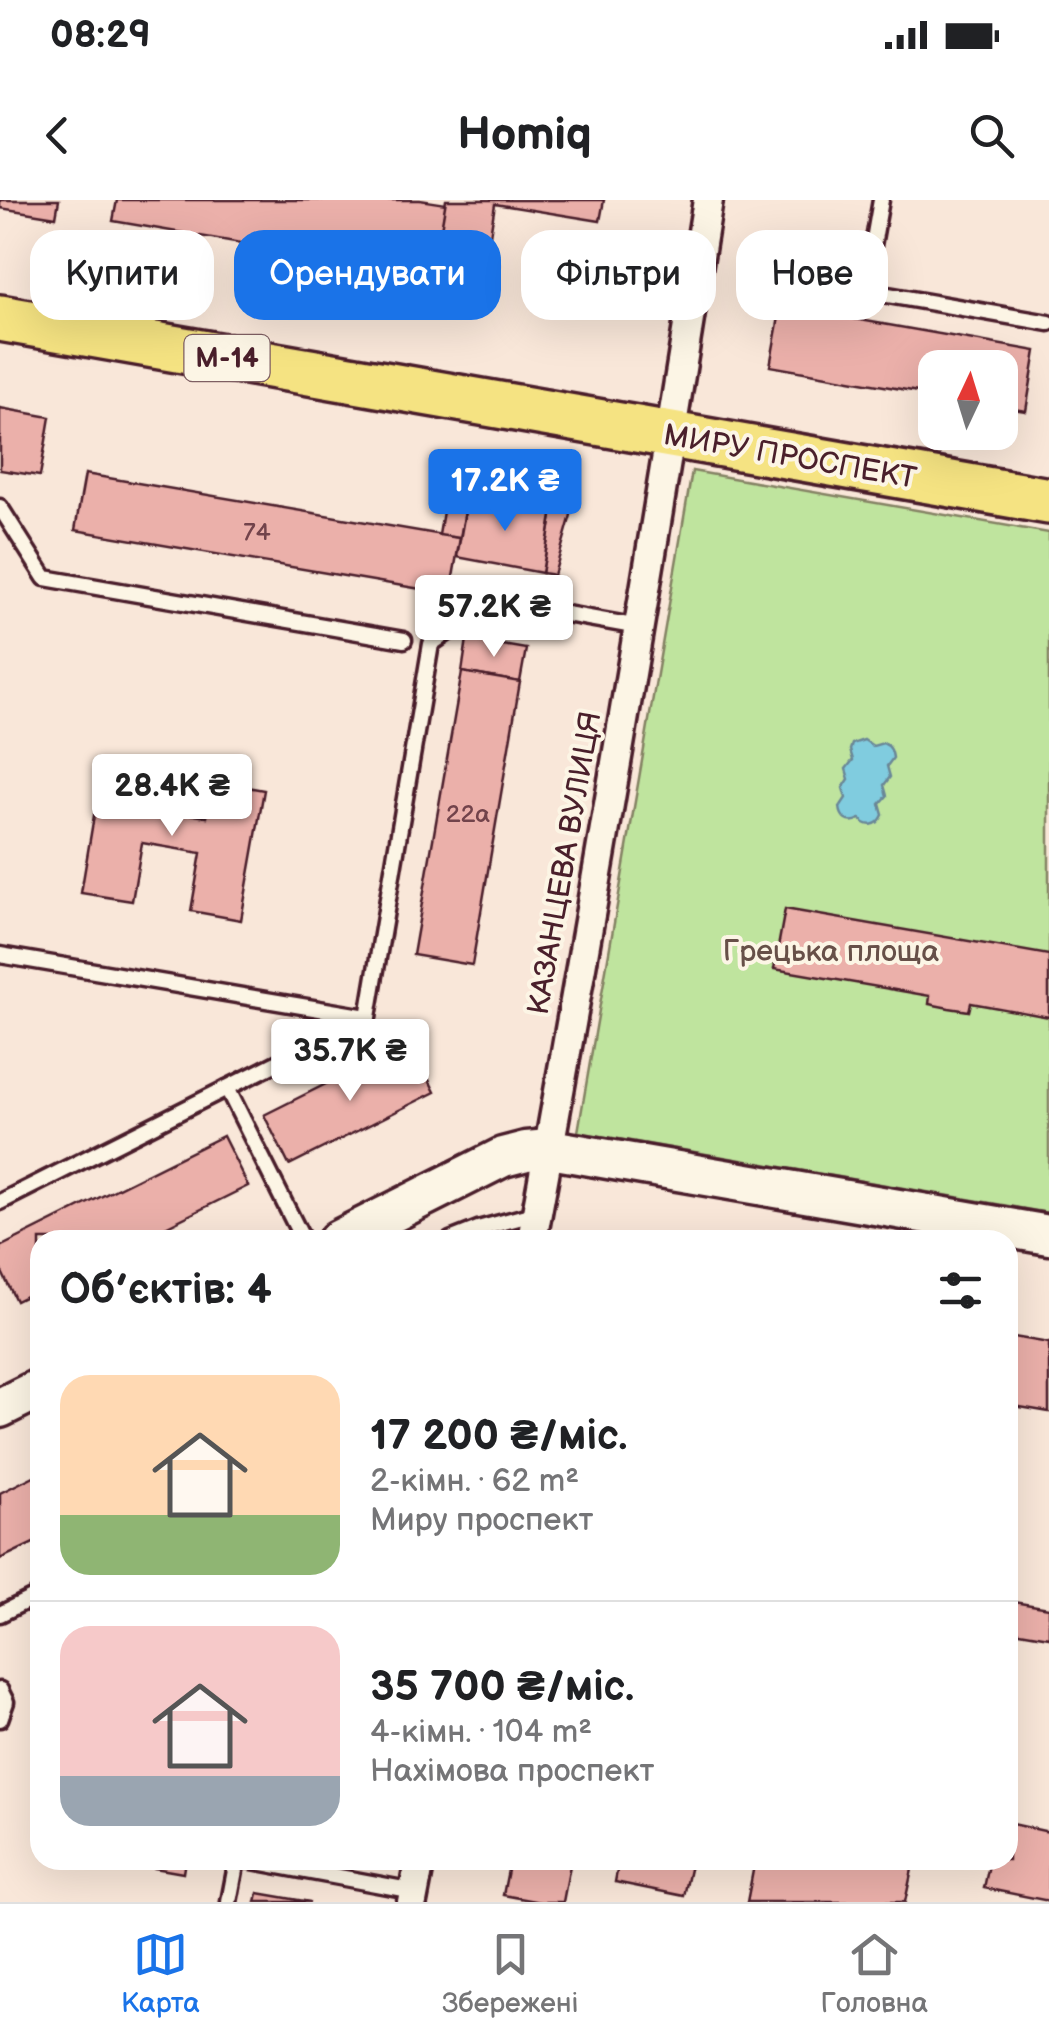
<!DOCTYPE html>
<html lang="uk">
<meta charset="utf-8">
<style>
body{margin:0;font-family:"Balsamiq Sans",sans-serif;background:#f2f2f2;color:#202124;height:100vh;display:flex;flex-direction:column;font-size:38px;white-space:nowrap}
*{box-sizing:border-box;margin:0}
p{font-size:32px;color:#757577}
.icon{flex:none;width:55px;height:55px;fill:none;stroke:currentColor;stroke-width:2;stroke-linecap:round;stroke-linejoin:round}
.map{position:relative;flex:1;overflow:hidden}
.side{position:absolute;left:30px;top:1030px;width:988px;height:640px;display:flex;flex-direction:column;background:#fff;border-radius:30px;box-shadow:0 10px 40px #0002}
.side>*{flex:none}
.top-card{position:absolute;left:30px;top:30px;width:990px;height:90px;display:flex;gap:20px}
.needle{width:65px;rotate:4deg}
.fabs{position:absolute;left:918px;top:150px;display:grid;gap:20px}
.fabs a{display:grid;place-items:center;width:100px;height:100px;border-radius:20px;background:#fff;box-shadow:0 10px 40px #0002;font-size:50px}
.price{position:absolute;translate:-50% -85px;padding:0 22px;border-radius:10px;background:#fff;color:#222;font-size:32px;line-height:65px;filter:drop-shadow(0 2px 5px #0008)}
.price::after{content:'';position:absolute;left:50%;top:60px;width:30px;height:22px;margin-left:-15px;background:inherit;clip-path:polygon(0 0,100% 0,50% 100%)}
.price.current{background:#1a73e8;color:#fff}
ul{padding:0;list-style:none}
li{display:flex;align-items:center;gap:30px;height:250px;padding:0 30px}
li+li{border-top:2px solid #e0e0e0}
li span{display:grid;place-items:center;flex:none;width:280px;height:200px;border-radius:30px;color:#555}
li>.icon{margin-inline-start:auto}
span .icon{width:120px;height:120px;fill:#fffc;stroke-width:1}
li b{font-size:42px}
h2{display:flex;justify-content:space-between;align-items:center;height:120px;padding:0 30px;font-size:42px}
.tag{padding:0 35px;border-radius:30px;background:#fff;box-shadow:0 10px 40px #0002;font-size:35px;line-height:90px}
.tag.current{background:#1a73e8;color:#fff}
.status{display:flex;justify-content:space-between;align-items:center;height:70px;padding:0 50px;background:#fff;direction:ltr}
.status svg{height:28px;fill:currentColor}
header{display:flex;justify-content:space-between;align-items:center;height:130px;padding:0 30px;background:#fff;font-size:45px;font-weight:700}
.tabs{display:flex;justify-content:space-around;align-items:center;height:140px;border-top:2px solid #e0e0e0;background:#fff;font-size:28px;color:#757577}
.tabs a{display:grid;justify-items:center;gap:5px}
.tabs .current{color:#1a73e8}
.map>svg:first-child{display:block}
.green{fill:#bfe49e;stroke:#848264;stroke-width:2.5}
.water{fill:#80ccdf;stroke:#6a8797;stroke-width:2.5}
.building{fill:#ebb0aa;stroke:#4a1f2b;stroke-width:2.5}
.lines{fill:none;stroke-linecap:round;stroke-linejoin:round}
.service-casing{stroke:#4a1f2b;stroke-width:21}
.minor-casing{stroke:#4a1f2b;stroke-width:35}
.secondary-casing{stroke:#4a1f2b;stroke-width:45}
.trunk-casing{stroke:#4a1f2b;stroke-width:52}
.service{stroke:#fcf5e5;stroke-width:14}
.minor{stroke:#fcf5e5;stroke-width:28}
.secondary{stroke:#fcf5e5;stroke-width:38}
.trunk{stroke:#f5e382;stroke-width:45}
.labels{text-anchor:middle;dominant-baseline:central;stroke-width:8;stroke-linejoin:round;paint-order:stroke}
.number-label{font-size:25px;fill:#72434b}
.shield{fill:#fcf5e5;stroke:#7f5f63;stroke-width:2.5}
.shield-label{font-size:28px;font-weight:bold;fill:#4a1f2b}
.street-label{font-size:30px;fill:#4a1f2b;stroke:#fcf5e5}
.park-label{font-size:30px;fill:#675048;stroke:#fcf5e5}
</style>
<div class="status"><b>08:29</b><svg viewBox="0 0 49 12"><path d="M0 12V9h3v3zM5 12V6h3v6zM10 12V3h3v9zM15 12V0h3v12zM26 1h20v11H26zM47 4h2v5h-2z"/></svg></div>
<header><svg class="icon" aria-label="back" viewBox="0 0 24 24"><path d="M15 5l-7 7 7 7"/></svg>Homiq<svg class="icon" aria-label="search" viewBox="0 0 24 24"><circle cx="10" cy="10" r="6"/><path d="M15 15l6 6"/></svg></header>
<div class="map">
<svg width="1049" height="1702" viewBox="0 0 1049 1702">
<rect width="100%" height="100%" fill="#f9e7d9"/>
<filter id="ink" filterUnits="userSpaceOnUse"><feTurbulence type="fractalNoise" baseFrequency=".01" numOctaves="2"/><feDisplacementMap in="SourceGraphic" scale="20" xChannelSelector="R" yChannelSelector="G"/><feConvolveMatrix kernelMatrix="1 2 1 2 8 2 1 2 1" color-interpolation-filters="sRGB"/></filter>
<g filter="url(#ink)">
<!-- green -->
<path class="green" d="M692,271L1049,333V1013L578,932Z"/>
<!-- water -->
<path class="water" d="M864,540L873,546L883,543C890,546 892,550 893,558L887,566L890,577L884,585L887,596L880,604L883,615C878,626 868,628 860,619C849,625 841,619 840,607L846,598L843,588L849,579L846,569L853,560L850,550L852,544Z"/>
<!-- building -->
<g class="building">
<path d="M0,0H59L56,17L0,8Z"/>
<path d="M117,0H420L446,4L433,76L113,21Z"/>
<path d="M446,0H604L600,21L495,4L489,42L482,38L467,36L452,42L446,49L438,47Z"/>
<circle cx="470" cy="65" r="29"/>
<path d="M781,106L1036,151L1026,211L1000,207V168H935V195L770,166Z"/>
<path d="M0,208L50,217L40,276L0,270Z"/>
<path d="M85,274L460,338L450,394L75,330Z"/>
<path d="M449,276L556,295L566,300L571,315L554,375L542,373L553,310L468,295L460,338L439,335Z"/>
<path d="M468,295L553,310L542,373L457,357Z"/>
<path d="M467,439L526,449L520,482L462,472Z"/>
<path d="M462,472L520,482L472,765L413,755Z"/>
<path d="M103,562L154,571L147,607L207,617L213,581L264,590L241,720L191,711L201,653L142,643L132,701L81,693Z"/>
<path d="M785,709L1049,755V817L971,803L969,811L949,808L929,804L930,796L774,769Z"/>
<path d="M410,842L435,892L289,965L264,915Z"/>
<path d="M223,936L248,986L139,1040H40V1089L16,1101L0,1068V1047Z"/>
<path d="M1008,1136L1049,1143V1212L1008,1205Z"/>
<path d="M40,1273V1340L0,1359V1293Z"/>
<path d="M1008,1401L1049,1408V1437L1008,1430Z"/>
<path d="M1008,1623L1049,1632V1701L984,1688L990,1660H1008Z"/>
<path d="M133,1660H185L183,1673L132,1664Z"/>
<path d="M510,1660H571L563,1702H541L503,1695Z"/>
<path d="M619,1660H692L684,1696L615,1682Z"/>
<path d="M755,1660H914L905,1702H747Z"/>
<path d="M258,1693L310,1702H256Z"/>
</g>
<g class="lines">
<defs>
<g id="service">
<path d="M881,0L865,91L1049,123"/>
<path d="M0,307L45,378L404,440"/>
<path d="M0,755L367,817"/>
<path d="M368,817L431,444L493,401L639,427"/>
<path d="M227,888L303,1040"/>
<path d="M0,1002L368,817"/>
<path d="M450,1040L478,1029L537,1013"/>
<path d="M0,1414L40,1394"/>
<path d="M0,1490L6,1502L0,1519"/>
<path d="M247,1660L414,1691"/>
<path d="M229,1702L237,1660"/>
</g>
<g id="minor">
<path d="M532,1040C596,694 653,347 708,0"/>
<path d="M412,1702L420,1660"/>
</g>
<g id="secondary">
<path d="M338,1040L503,957L526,951L550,949L1049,1035"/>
<path d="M0,1208L40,1188"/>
</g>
<path id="trunk" d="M0,118L1049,301"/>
</defs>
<!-- service casing -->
<use href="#service" class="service-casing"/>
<!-- minor casing -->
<use href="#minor" class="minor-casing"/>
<!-- secondary casing -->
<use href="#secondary" class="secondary-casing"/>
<!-- trunk casing -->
<use href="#trunk" class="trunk-casing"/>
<!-- service -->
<use href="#service" class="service"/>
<!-- minor -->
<use href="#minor" class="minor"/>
<!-- secondary -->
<use href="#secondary" class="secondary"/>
<!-- trunk -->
<use href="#trunk" class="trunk"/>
</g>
</g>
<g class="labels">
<!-- number labels -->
<g class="number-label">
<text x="257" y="332">74</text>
<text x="468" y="614">22а</text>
</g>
<!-- shield labels -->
<rect class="shield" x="184.5" y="135" width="85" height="46" rx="8"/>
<g class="shield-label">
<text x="227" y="158">М-14</text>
</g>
<!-- street labels -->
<g class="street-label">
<text transform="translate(790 257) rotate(10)">МИРУ ПРОСПЕКТ</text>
<text transform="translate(565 663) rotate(-80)">КАЗАНЦЕВА ВУЛИЦЯ</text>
</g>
<!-- park labels -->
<g class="park-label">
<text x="831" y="752">Грецька площа</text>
</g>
</g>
</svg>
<div class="fabs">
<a><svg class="needle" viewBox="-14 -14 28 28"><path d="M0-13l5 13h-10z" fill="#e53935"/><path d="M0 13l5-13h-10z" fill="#757577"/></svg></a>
</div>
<b class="price current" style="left:505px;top:334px">17.2K ₴</b>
<b class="price" style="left:494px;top:460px">57.2K ₴</b>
<b class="price" style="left:172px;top:639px">28.4K ₴</b>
<b class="price" style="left:350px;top:904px">35.7K ₴</b>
<div class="top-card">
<a class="tag">Купити</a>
<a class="tag current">Орендувати</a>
<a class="tag">Фільтри</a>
<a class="tag">Нове</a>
</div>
<section class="side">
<h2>Об’єктів: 4<svg class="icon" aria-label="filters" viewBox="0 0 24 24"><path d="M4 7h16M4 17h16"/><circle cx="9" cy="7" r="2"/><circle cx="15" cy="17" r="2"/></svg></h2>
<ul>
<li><span style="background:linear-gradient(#ffd9b3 70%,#8fb573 0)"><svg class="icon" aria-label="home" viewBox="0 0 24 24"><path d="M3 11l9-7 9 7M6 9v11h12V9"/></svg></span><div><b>17 200 ₴/міс.</b><p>2-кімн. · 62 m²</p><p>Миру проспект</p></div></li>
<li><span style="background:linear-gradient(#f6c9c9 75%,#9aa5b1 0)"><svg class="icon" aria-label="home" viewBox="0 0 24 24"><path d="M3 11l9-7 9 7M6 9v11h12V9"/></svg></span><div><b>35 700 ₴/міс.</b><p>4-кімн. · 104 m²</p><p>Нахімова проспект</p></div></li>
</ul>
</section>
</div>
<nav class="tabs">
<a class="current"><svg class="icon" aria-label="map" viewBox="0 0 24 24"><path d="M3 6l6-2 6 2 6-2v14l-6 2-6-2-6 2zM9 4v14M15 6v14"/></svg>Карта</a>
<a><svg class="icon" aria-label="saved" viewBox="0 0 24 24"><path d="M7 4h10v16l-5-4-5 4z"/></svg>Збережені</a>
<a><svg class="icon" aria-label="home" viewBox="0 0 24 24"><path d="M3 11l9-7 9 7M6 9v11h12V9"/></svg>Головна</a>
</nav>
